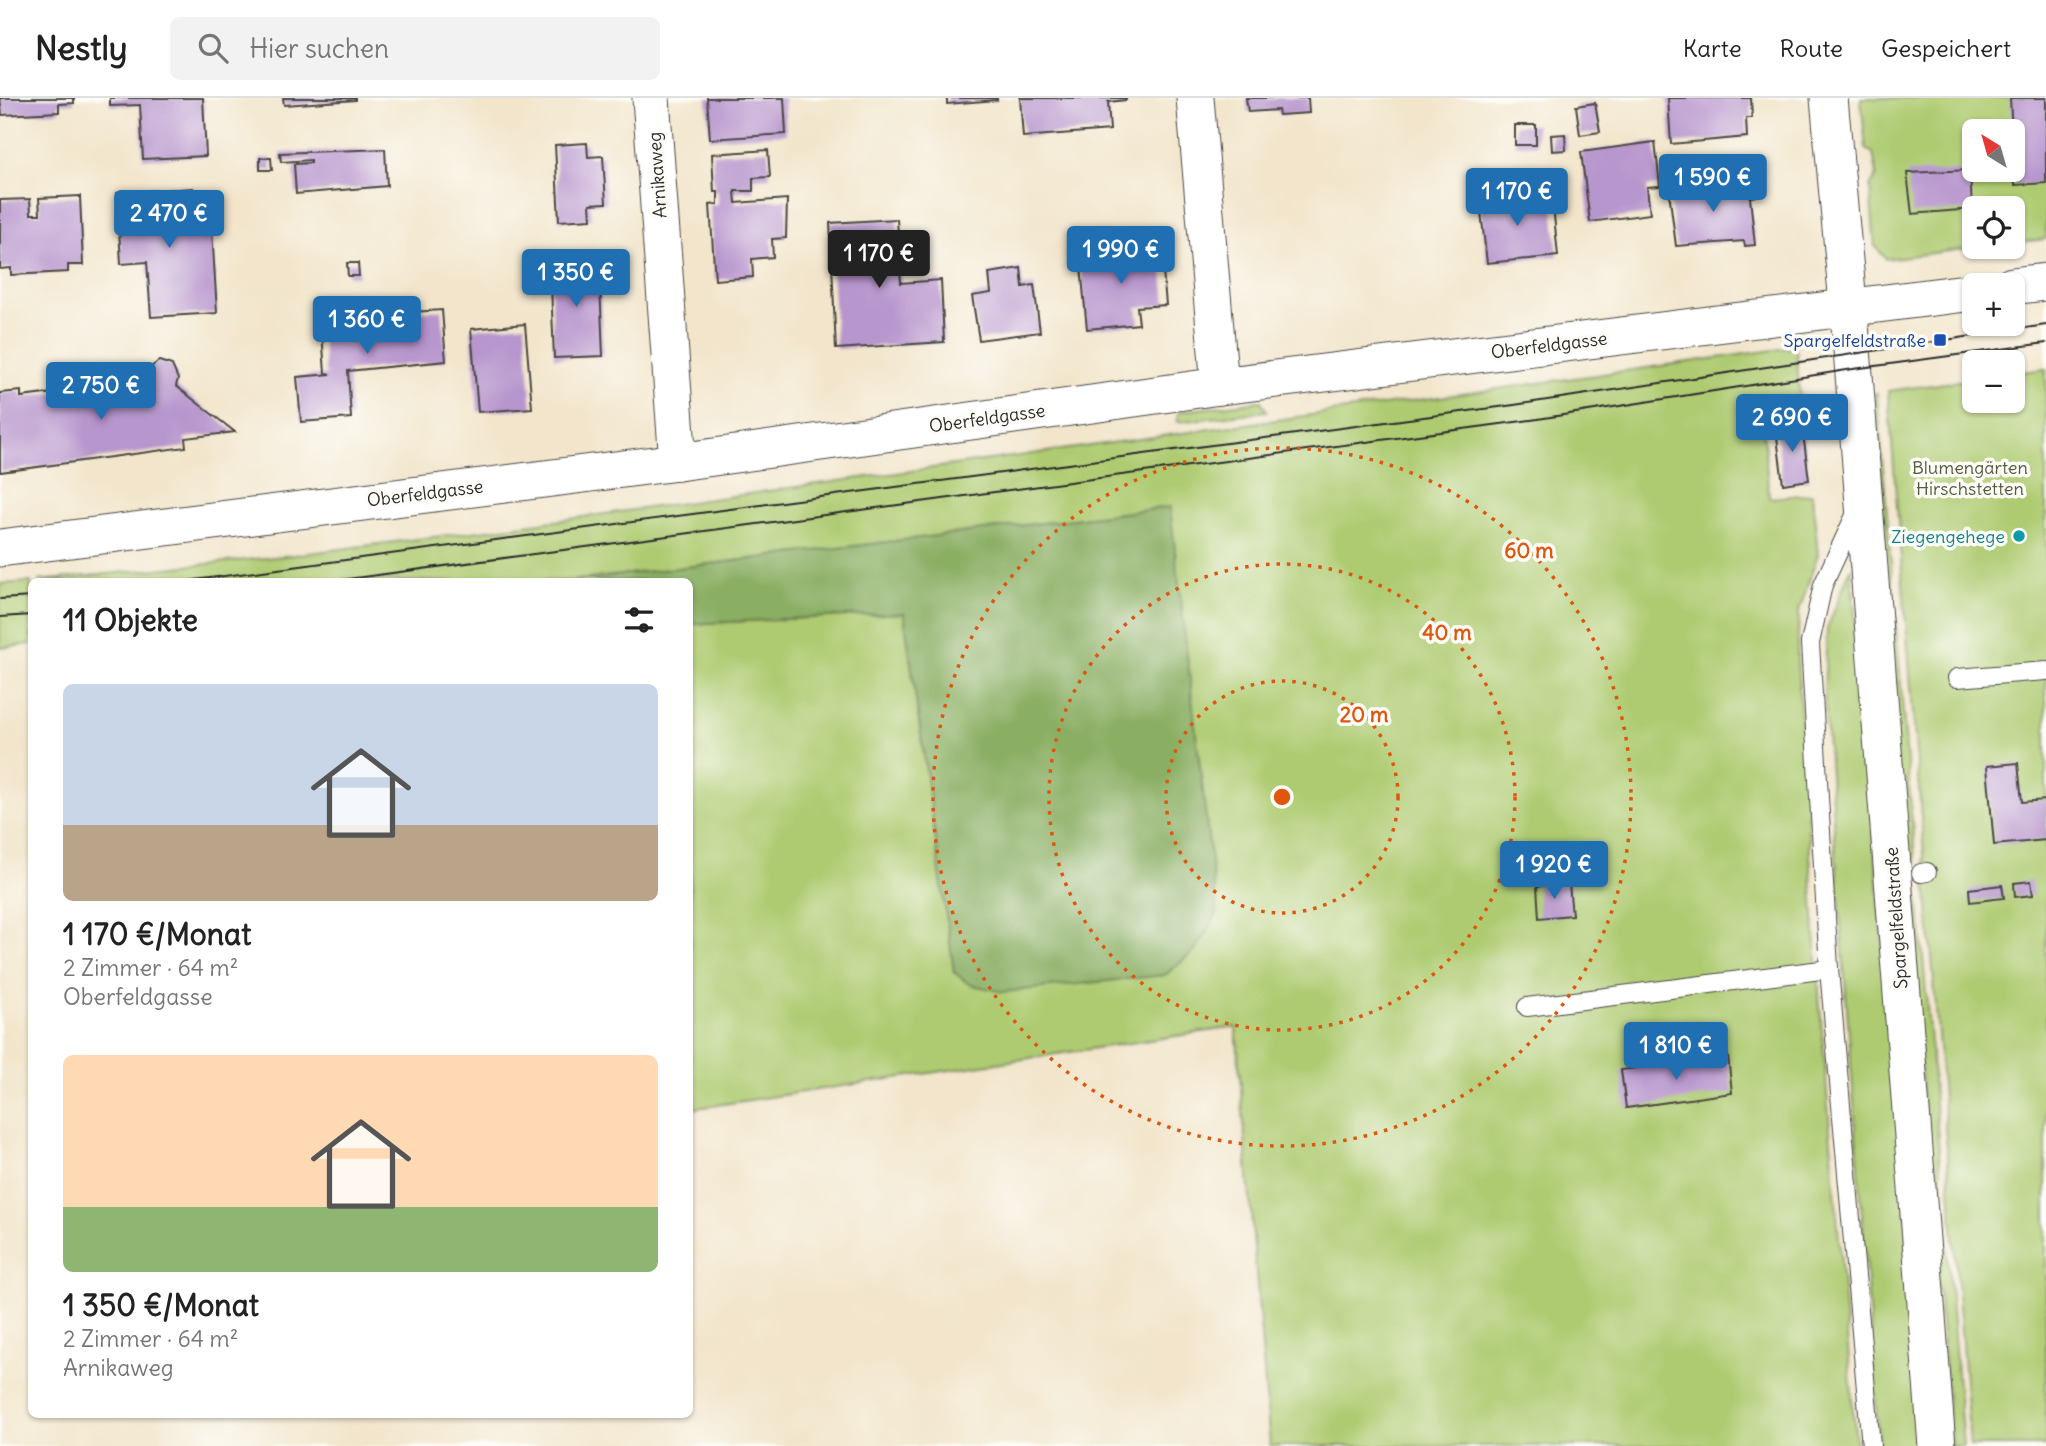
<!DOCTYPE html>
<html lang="de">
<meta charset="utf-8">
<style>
body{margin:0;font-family:Delius,sans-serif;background:#f2f2f2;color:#222;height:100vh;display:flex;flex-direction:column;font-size:26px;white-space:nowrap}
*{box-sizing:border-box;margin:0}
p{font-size:23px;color:#767676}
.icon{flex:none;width:38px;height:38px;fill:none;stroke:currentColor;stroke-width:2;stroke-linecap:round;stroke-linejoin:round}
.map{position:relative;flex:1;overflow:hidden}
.side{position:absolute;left:28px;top:480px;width:665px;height:840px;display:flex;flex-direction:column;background:#fff;border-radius:10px;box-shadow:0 2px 5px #0004}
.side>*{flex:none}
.needle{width:46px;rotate:323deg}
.fabs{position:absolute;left:1962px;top:21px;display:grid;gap:14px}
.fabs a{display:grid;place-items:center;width:63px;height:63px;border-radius:10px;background:#fff;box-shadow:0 2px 5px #0004;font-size:35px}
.price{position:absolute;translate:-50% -60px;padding:0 16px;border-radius:7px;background:#1f6fb2;color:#fff;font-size:23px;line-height:46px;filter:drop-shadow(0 2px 4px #0008)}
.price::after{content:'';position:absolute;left:50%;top:42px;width:21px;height:16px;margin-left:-10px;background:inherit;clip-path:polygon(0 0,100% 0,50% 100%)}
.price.on{background:#222;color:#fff}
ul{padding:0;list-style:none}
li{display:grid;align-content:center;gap:14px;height:371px;padding:0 35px}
li span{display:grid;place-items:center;height:217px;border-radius:10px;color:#555}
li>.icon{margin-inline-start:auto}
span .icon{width:126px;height:126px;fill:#fffc;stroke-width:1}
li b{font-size:30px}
h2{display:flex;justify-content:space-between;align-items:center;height:84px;padding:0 35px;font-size:30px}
header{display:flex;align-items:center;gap:42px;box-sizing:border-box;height:98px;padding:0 35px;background:#fff;border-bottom:2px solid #e0e0e0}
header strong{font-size:33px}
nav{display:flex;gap:38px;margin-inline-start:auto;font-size:24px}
.search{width:490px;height:63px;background:#f2f2f2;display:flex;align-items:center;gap:18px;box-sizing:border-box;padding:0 24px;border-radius:10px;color:#767676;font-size:26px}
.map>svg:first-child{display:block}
.green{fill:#aecb71;stroke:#6c7b4e;stroke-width:2;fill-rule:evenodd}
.forest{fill:#8aaf63;stroke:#5a6d47;stroke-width:2}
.building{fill:#b795cd}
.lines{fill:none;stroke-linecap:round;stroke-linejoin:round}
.service-casing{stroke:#494743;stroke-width:20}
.minor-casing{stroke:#494743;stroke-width:39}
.service{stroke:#fff;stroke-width:18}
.minor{stroke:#fff;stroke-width:37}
.tram{stroke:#2b2b2b;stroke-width:2}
.ring{fill:none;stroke:#df570e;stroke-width:3.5;stroke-dasharray:3.5 7}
.transit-dot{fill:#1a4fb4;stroke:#fdfcf7;stroke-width:2.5}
.culture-dot{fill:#0f9aa8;stroke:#fdfcf7;stroke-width:2.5}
.labels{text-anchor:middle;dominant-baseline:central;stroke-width:7;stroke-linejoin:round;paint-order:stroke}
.street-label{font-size:18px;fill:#2b2b2b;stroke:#fdfcf7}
.transit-label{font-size:18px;fill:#164399;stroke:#fdfcf7;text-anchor:end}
.park-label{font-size:18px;fill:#525b40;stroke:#fdfcf7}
.culture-label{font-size:18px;fill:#0d838f;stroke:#fdfcf7;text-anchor:end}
.centre{fill:#df570e;stroke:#fdfcf7;stroke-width:3.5}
.ring-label{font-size:21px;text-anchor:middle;font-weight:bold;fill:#df570e;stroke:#fdfcf7;stroke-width:7;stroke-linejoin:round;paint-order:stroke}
</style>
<header>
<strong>Nestly</strong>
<div class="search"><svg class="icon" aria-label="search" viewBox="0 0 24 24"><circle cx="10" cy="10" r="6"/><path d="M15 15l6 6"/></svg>Hier suchen</div>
<nav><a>Karte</a><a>Route</a><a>Gespeichert</a></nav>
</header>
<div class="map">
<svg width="2046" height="1348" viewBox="0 0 2046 1348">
<rect width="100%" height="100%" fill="#fdfcf7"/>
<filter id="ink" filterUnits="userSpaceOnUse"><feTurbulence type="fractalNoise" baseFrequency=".0143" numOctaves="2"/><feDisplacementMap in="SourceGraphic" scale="14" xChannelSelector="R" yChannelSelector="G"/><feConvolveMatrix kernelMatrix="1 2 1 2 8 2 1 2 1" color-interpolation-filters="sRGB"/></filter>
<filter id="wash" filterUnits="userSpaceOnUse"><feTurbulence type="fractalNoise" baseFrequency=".00686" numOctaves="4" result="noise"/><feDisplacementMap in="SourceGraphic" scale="28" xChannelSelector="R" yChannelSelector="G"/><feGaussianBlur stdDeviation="1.57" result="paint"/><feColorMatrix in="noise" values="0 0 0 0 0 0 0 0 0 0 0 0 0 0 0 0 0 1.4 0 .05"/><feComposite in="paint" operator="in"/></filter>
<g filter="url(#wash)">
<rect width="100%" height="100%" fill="#f2e5cb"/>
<!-- green -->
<g class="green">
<path d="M1861,0H2046V141L2013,145L2012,110H1974V149H1982L1886,161L1875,148L1870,89L1877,77L1873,55L1866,51ZM1974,33H2012V72H1974Z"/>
<path d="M1796,249L1800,302L1761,308L1769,400L1812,396L1818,456L1799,513L1797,560L1820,909L1856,1348H1270L1236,929L690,1011V526L904,515L954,874L1170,409L572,483H38L294,457L526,427Z"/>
<path d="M2046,271V1348H1970L1888,293L1974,281V303H2012L2013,275Z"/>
<path d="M1877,295L1963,1348H1951L1866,297Z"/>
<path d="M1261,303L1267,313L1177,324L1178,315L1182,313Z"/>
<path d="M1851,469L1926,1348H1879L1824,595L1827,531Z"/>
<path d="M31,484V546L0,550V486Z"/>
</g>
<!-- forest -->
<path class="forest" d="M1170,409L1217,816L1196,852L1165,877L1003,894L969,886L954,874L904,515L690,526V483H572Z"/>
<g id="blocks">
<!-- building -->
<g class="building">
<path d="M0,0H74V5L59,6V14L2,17Z"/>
<path d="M110,0H203L206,58L143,61L140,7L110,8Z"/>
<path d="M283,0H355V2L284,7Z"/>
<path d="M707,0H784L786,36L710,41Z"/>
<path d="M947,0H997V2L947,6Z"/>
<path d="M1020,0H1126V2L1108,4L1110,32L1023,39Z"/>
<path d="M1246,0H1308L1309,15L1279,17L1278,12L1248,14Z"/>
<path d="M1668,0H1751L1752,20H1746L1747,39L1671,46Z"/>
<path d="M2010,0H2046V85L2015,87Z"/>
<path d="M1595,5L1600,34L1580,37L1576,8Z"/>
<rect x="1515" y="27" width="21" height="20"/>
<path d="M1565,36L1566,52L1552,53L1551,37Z"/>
<path d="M1655,44L1660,88L1647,89L1650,116L1590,124L1581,54Z"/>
<path d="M587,45L588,59L603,58L606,105L590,106L591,121L559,123L555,47Z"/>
<path d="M385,51L387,88L296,96L294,66L311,65V62L281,64L280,55Z"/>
<path d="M768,52L770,79L753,80V93H735L736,105L787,101L786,140L772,141L773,159L752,161L753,179L715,182L710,107L718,106V94H714L712,56Z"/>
<path d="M260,60H271L272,72H260Z"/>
<path d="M1970,72L1972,111L1912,116L1907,75Z"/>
<path d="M1740,84V87L1756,85L1757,98L1750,99L1755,147L1745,148L1744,143L1676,148L1669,93Z"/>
<path d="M193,90L196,133L212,132L217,215L151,219L147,164L121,166L117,95Z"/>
<path d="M1529,92L1531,110L1553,107L1558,158L1487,165L1479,97Z"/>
<path d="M80,98L83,167H68V174L11,177V170L0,171V102L30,101L31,116H40L39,100Z"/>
<path d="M897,121L901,185L941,182L944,244L836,251L830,125Z"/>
<path d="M1161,150L1166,207L1137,209L1139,226L1087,231L1080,158Z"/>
<path d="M599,161L603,258L554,260L550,163Z"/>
<path d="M347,165H358L359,178H348Z"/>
<path d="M1021,170L1023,189L1034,187L1040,234L979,242L972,198L991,195L989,175Z"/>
<path d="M442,212L446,263L348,273L351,320L301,324L297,279L331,276L325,275L321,220Z"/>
<path d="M525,226L532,310L478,314L471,231Z"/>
<path d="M159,263L172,267L178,281L176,288L235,334L185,340L186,349L0,374V295L21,293V299L147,283L148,271Z"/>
<path d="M1802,327L1809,382L1783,386L1776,331Z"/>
<path d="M2018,665L2022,704L2046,702V742L1994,747L1987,668Z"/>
<path d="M2031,783L2033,797L2015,799L2014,785Z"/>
<path d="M1569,786L1572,817L1539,820L1537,788Z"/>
<path d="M2002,787L2004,800L1970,804L1969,791Z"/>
<path d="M1728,958L1732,995L1626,1010L1621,972Z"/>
</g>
</g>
</g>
<g filter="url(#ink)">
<use href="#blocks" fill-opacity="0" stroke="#494743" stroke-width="2"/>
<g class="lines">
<defs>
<g id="service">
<path d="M1857,413L1823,487L1810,545L1829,871L1871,1348"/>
<path d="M1957,580L2046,573"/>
<path d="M1921,775L1927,774"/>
<path d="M1527,909L1829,871"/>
</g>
<g id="minor">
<path d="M651,0L678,364"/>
<path d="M1195,0L1220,288"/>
<path d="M1829,0L1851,238L1937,1348"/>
<path d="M2012,188L2046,184"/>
<path d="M0,450L678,364L1220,288L1974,194"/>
</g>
</defs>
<!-- service casing -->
<use href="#service" class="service-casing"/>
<!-- minor casing -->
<use href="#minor" class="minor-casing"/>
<!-- service -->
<use href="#service" class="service"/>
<!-- minor -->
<use href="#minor" class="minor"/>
<!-- tram -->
<g class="tram">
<path d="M187,483L1514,307L2046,227"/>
<path d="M333,483L1538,321L1853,271L2046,245"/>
<path d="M0,501L32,499"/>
<path d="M0,519L32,517"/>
</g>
</g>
</g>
<!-- distance rings -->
<g class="ring">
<circle cx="1282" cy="699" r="116"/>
<circle cx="1282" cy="699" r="233"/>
<circle cx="1282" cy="699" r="349"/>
</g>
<!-- markers -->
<rect class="transit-dot" x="1933" y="235" width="14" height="14" rx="3.5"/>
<circle class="culture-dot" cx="2019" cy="438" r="7"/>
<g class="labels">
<!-- street labels -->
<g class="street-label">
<text transform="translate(657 77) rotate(-94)">Arnikaweg</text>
<text transform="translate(1549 247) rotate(-7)">Oberfeldgasse</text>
<text transform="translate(987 320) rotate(-8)">Oberfeldgasse</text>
<text transform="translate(425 395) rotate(-7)">Oberfeldgasse</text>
<text transform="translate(1896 820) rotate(-94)">Spargelfeldstraße</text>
</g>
<!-- transit labels -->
<g class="transit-label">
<text x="1926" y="242">Spargelfeldstraße</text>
</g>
<!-- park labels -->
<g class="park-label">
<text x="1970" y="369">Blumengärten<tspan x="1970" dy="21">Hirschstetten</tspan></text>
</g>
<!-- culture labels -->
<g class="culture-label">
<text x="2005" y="438">Ziegengehege</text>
</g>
</g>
<circle cx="1282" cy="699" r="10" class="centre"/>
<g class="ring-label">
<text x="1529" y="460">60 m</text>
<text x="1447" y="542">40 m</text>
<text x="1364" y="624">20 m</text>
</g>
</svg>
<div class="fabs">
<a><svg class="needle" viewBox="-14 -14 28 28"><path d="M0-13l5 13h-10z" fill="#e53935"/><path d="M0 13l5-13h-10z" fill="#767676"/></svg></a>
<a><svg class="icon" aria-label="locate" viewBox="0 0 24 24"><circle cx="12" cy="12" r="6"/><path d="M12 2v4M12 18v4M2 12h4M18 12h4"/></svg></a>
<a>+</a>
<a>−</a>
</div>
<b class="price" style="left:1713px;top:116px">1 590 €</b>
<b class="price" style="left:1517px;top:130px">1 170 €</b>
<b class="price" style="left:169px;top:152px">2 470 €</b>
<b class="price" style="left:1121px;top:188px">1 990 €</b>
<b class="price on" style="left:879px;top:192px">1 170 €</b>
<b class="price" style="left:576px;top:211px">1 350 €</b>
<b class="price" style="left:367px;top:258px">1 360 €</b>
<b class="price" style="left:101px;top:324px">2 750 €</b>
<b class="price" style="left:1792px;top:356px">2 690 €</b>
<b class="price" style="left:1554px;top:803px">1 920 €</b>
<b class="price" style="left:1676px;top:984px">1 810 €</b>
<section class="side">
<h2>11 Objekte<svg class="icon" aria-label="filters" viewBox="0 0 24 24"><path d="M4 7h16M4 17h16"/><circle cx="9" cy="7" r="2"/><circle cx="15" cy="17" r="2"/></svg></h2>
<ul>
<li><span style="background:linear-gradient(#c9d6e8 65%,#b9a48a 0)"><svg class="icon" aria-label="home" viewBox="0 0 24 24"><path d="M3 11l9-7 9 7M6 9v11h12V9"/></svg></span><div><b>1 170 €/Monat</b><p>2 Zimmer · 64 m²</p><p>Oberfeldgasse</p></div></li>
<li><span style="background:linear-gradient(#ffd9b3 70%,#8fb573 0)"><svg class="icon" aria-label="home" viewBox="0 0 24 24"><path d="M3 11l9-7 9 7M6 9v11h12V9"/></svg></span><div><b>1 350 €/Monat</b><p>2 Zimmer · 64 m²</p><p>Arnikaweg</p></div></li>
</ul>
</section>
</div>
